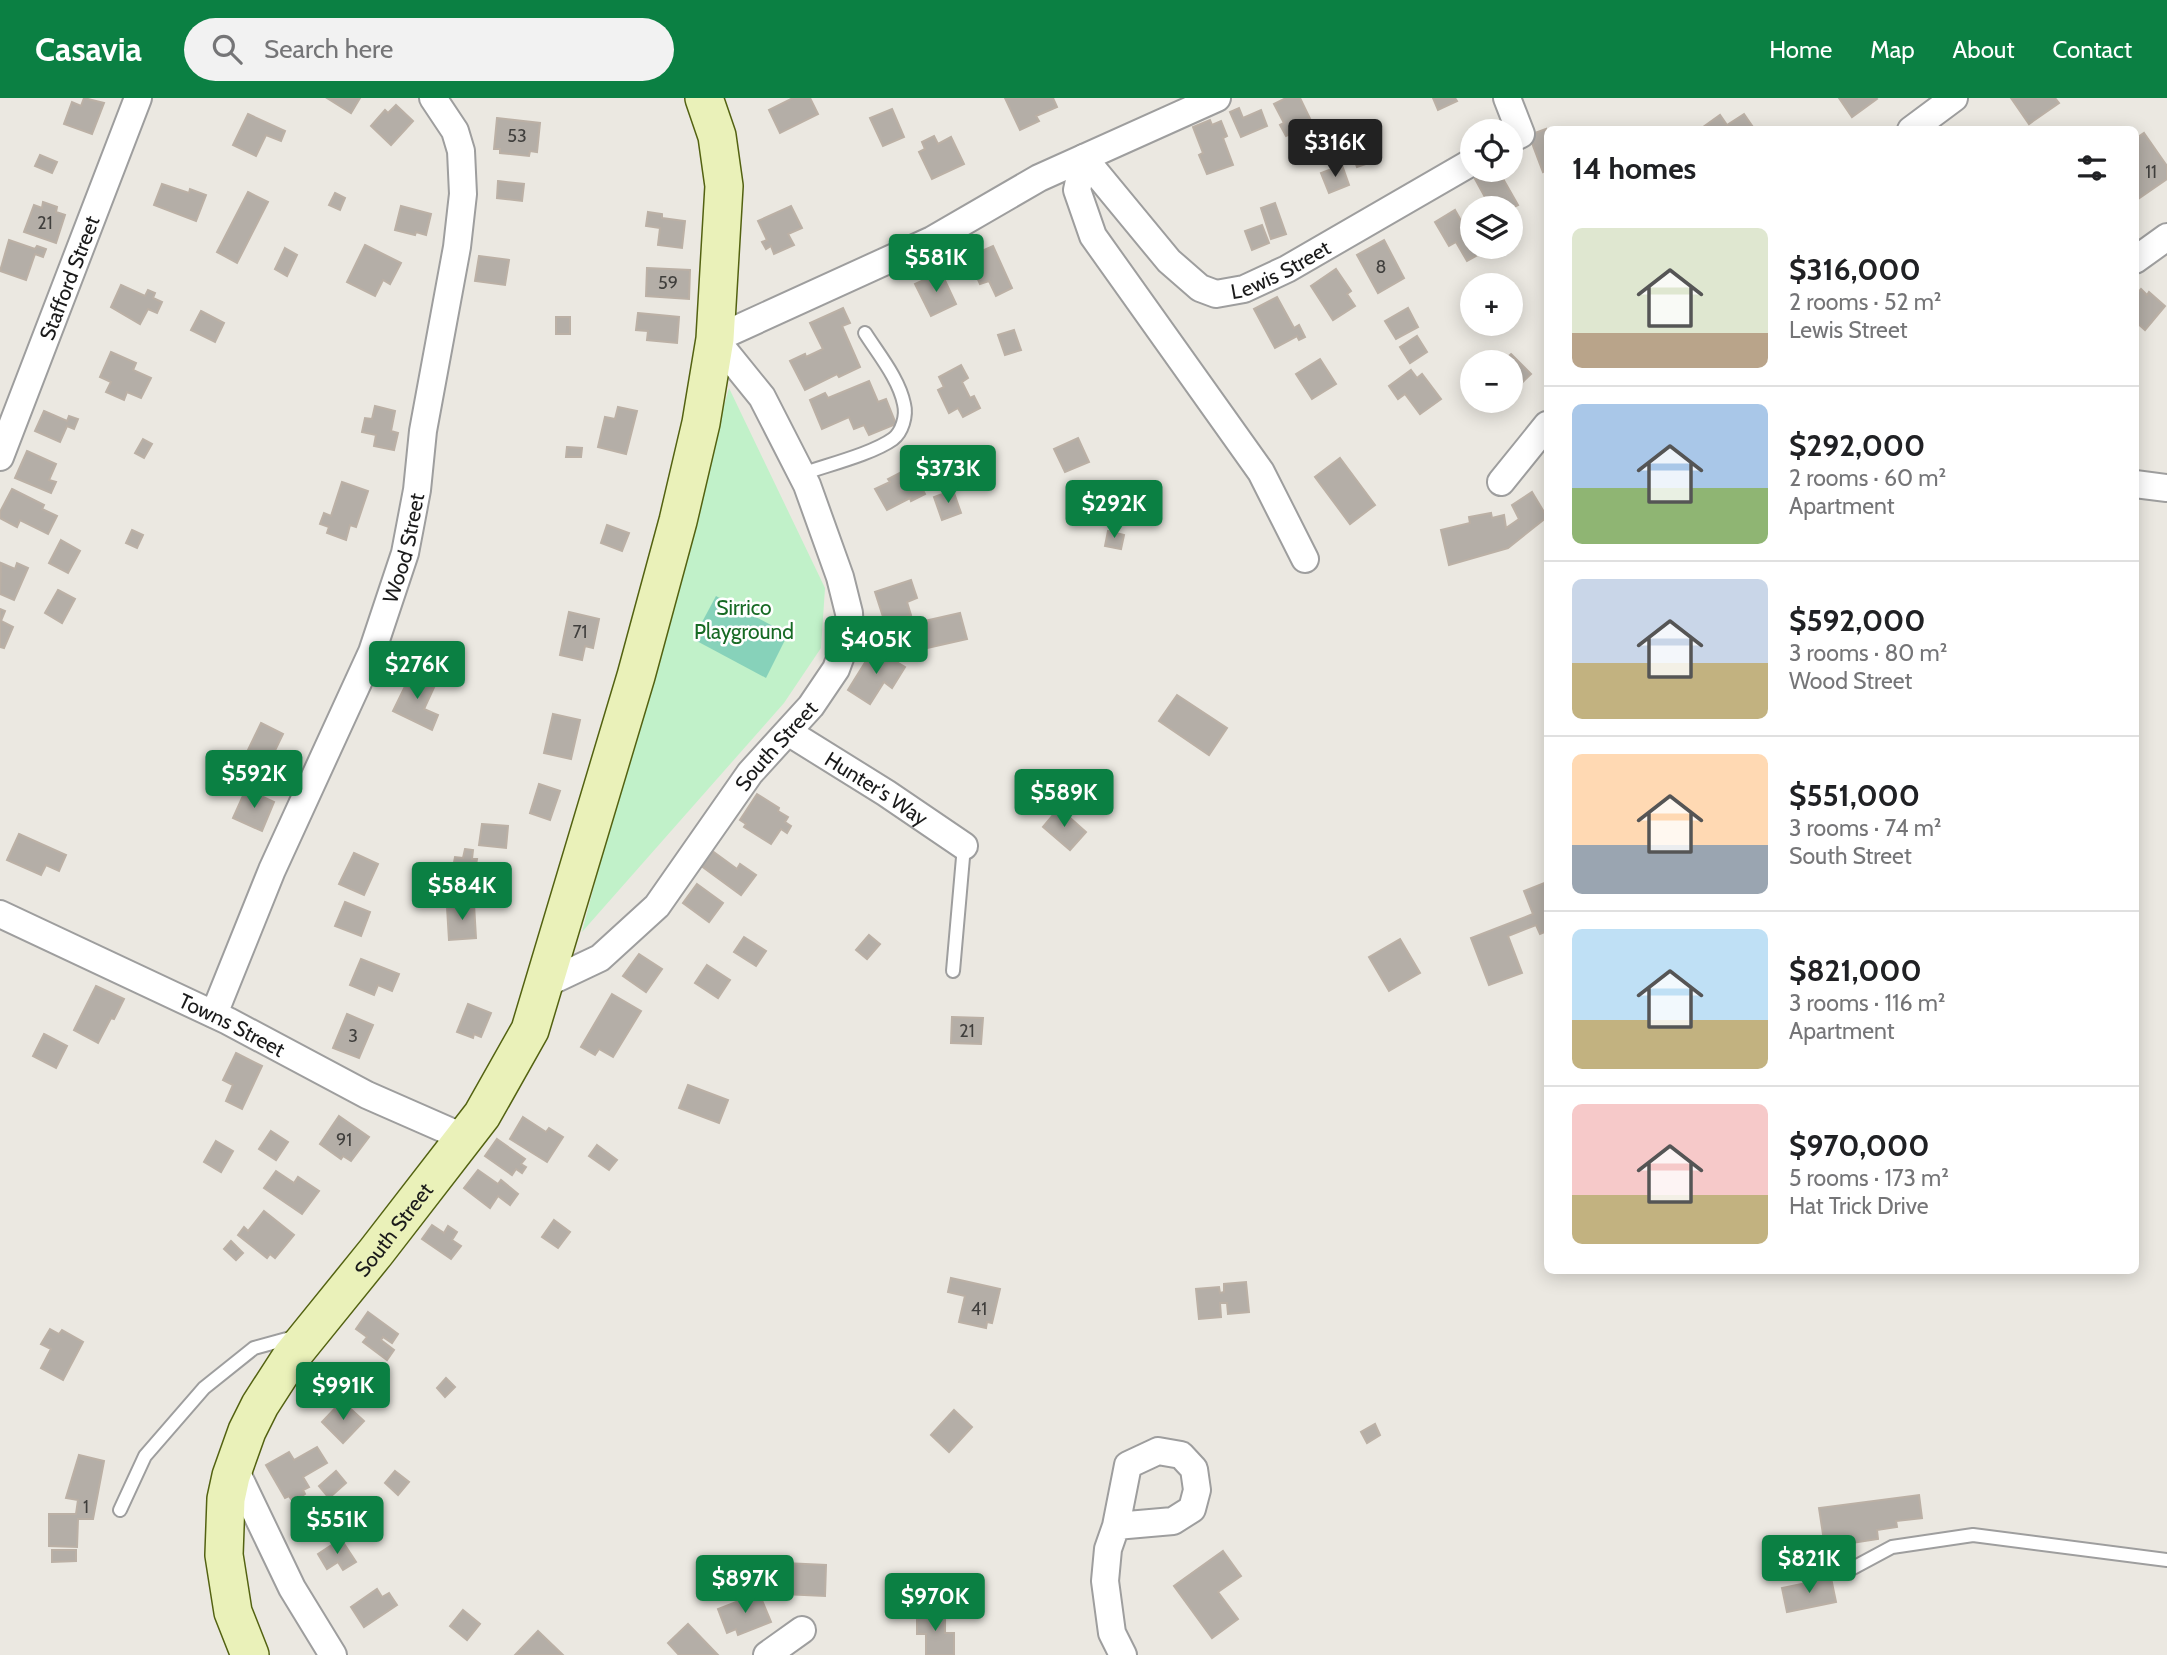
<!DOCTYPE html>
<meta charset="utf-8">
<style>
body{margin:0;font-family:Cabin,sans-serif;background:#f2f2f2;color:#202124;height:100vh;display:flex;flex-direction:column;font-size:26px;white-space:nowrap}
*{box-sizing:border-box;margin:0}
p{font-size:23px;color:#757577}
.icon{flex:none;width:38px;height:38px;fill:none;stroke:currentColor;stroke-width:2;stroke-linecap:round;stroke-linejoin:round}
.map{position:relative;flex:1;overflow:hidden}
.panel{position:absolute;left:1544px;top:28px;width:595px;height:1148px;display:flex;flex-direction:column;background:#fff;border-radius:10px;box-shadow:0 4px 18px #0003}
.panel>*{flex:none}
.tools{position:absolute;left:1460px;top:21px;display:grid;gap:14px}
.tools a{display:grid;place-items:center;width:63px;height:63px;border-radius:50%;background:#fff;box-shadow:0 4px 18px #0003;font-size:35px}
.price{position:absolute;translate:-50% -60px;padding:0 16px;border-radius:7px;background:#0b8043;color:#fff;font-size:23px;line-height:46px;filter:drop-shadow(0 2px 4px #0008)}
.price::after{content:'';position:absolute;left:50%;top:42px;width:21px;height:16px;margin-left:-10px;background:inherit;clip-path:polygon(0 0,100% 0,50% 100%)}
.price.active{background:#222;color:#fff}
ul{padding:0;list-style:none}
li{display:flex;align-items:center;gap:21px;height:175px;padding:0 28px}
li+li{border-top:2px solid #e0e0e0}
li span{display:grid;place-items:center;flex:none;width:196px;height:140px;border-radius:10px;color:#555}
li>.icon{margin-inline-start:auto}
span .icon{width:84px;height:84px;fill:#fffc;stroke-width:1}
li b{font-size:30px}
h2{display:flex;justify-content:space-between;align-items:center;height:84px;padding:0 28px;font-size:30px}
header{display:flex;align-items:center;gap:42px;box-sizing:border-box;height:98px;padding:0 35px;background:#0b8043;color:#fff}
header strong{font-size:33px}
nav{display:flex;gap:38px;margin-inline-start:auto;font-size:24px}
.search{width:490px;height:63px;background:#f2f2f2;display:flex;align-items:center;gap:18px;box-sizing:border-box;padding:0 24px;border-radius:38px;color:#757577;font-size:26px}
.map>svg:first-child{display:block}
.park{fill:#c1f1c9}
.pitch{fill:#87d2ba}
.building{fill:#b4aea7;stroke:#bbb0a5;stroke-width:2}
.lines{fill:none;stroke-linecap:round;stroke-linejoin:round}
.lane-casing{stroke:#9e9e9e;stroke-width:16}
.street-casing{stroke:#9e9e9e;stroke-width:30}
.secondary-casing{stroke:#536211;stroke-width:40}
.lane{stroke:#fff;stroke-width:12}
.street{stroke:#fff;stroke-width:26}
.secondary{stroke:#eaf1b9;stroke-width:37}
.labels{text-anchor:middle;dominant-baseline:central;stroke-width:5;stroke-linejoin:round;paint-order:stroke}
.number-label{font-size:18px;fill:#403f3d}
.street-label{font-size:21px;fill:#1a1a1a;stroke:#fff}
.park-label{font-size:21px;fill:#176a24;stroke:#fff}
</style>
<header>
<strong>Casavia</strong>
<div class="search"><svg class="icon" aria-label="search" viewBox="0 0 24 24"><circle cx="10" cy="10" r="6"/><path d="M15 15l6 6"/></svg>Search here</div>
<nav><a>Home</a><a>Map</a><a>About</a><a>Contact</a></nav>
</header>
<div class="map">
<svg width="2167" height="1557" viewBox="0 0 2167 1557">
<rect width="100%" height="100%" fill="#ebe8e1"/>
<!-- park -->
<path class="park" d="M729,290L825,490L821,550L784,605L582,834L662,528Z"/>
<!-- pitch -->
<path class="pitch" d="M716,498L788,536L766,580L693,541Z"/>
<!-- building -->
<g class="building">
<path d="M84,0L104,5L92,36L64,26L72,4L81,8Z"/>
<path d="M327,0H360L351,15Z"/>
<path d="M793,0H810L818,16L780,35L769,12Z"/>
<path d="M1005,0H1053L1057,9L1036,18L1039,23L1020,32Z"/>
<path d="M1286,0H1300L1317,35L1304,41L1301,35L1292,40L1290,36L1286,38L1280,27L1284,25L1274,6Z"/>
<path d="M1433,0H1455L1457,3L1438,12Z"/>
<path d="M1839,0H1876L1877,1L1852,19Z"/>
<path d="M2011,0H2055L2059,5L2029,26Z"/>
<path d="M396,7L413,23L391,47L371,28L385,12L388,15Z"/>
<path d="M1239,10L1243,20L1261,12L1267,28L1241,39L1230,14Z"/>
<path d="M892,11L904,39L883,48L870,20Z"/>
<path d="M248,16L285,33L281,43L266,37L256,58L233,47Z"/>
<path d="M1744,16L1755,32H1699L1720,17L1727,27Z"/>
<path d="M497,20L540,25L537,54L530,53L529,58L500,55V51H494Z"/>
<path d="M1210,22L1212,27L1221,23L1227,38L1223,40L1233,67L1207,76L1199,57L1203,55L1193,29Z"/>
<path d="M1546,31L1547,72L1543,74L1529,37Z"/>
<path d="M2144,35L2167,68V81L2135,103V41Z"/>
<path d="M934,38L938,46L951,39L964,66L932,81L919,54L925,51L922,44Z"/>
<path d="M1364,53L1369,65L1357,69L1353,58Z"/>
<path d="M40,57L57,64L52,75L35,68Z"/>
<path d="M1342,67L1349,87L1329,95L1321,75Z"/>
<path d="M1491,72H1498L1518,107L1510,111L1491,110L1475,81Z"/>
<path d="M498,83L524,86L522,103L497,100Z"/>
<path d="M162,86L189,95L190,91L206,97L196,123L154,107Z"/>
<path d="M248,94L268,104L237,165L217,154Z"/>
<path d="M335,95L345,100L340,112L329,107Z"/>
<path d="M43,104L57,109L56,114L65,117L56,145L24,134L34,107L42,110Z"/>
<path d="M1275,105L1286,136L1271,141L1261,110Z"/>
<path d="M401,108L431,116L426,137L416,134L415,137L395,132Z"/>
<path d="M791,108L802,130L788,136L794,147L774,156L771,148L766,151L762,144L767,142L758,123Z"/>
<path d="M1455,112L1468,135L1472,133V149H1483L1485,153L1467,163L1456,144L1449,148L1435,124Z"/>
<path d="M648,114L662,116V120L685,123L682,150L658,147L660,130L646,128Z"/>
<path d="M1262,127L1269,145L1252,152L1245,133Z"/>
<path d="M9,142L35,151L37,148L46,151L43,159L35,156L26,182L0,173Z"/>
<path d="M1384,142L1404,180L1378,195L1357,157Z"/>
<path d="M365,147L401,165L390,186L383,182L375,198L347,184Z"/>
<path d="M993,148L1012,190L996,198L989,183L980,186L968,159Z"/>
<path d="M285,150L297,157L287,178L275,171Z"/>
<path d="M479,158L509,162L505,187L475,183Z"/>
<path d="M647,170L690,172L689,201L646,198Z"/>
<path d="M1336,171L1351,193L1347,196L1355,208L1333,222L1311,188Z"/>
<path d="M941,174L956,206L931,218L915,186Z"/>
<path d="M121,187L145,198L148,192L155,195L153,200L162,204L157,215L148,211L140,226L111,209Z"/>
<path d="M2141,191L2147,197L2149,194L2165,208L2145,232L2135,223V198Z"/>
<path d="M1277,199L1294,230L1299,227L1305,239L1299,242L1297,238L1275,250L1254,211Z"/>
<path d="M843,210L850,225L842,228L860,269L839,279L837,276L805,292L790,263L805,256L806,259L823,251L810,225Z"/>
<path d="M1408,210L1418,229L1396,241L1385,223Z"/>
<path d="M201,213L224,225L215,244L191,232Z"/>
<path d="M638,215L679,219L677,245L647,242L648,233L636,232Z"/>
<rect x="556" y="219" width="14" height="17"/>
<path d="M1014,232L1021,252L1005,257L998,237Z"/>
<path d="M1417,238L1427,254L1410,265L1400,249Z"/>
<path d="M111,254L136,265L133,272L151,280L141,300L127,294L124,302L106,294L111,284L100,279Z"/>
<path d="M1511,256L1531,276L1510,296V264H1502Z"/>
<path d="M1320,261L1336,286L1312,301L1296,276Z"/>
<path d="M961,267L968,280L962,284L970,300L974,298L980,310L963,319L958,310L949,315L938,292L944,289L939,279Z"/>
<path d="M1411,272L1417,280L1422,276L1441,301L1420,316L1405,296L1398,301L1389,288Z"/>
<path d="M869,283L878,304L886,301L896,326L869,337L864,327L854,331L849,319L822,331L810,302L825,295L828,300Z"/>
<path d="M375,308L395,313L391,333L398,335L394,352L374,348L376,337L362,334L365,320L372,321Z"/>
<path d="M618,309L637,313L626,356L598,349L605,319L615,321Z"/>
<path d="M44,313L67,323L69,318L78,321L74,331L67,328L60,344L35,333Z"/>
<path d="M1078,340L1089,364L1065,374L1054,351Z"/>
<path d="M143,341L152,346L144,360L135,355Z"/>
<path d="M567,349L582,350L581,359H566Z"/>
<path d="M27,353L56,366L49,382L56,384L51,395L15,380Z"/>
<path d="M1340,360L1375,407L1350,426L1315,379Z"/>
<path d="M911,369L925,396L911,403L910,400L887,412L875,391L890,384L888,381Z"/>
<path d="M342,384L368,393L356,429L350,427L346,442L327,435L329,429L320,426L324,415L331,418Z"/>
<path d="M12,391L44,407L42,411L57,418L48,436L20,422L17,429L0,420V414Z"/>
<path d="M953,392L961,415L942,422L934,399Z"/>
<path d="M1532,394L1547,419L1508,450L1449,467L1441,432L1470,425L1469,419L1491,415L1492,420L1504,417L1506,430L1519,421L1512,407Z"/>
<path d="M607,427L629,435L622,453L601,445Z"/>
<path d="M132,432L143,437L137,450L126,445Z"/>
<path d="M1108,433L1124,437L1121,451L1105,448Z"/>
<path d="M61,442L80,453L68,475L49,465Z"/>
<path d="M1,465L15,471L17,465L28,470L14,502L0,496Z"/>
<path d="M911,482L917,500L907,504L911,517L885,525L875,494Z"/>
<path d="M58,492L75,501L62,525L45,515Z"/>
<path d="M0,511L5,513L1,523L13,529L4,550L0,549Z"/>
<path d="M569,514L599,521L593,550L585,548L582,562L560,557Z"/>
<path d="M960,515L967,541L927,550L920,524Z"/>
<path d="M874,550L905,569L892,590L884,584L870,606L848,592Z"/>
<path d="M412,574L436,585L424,611L438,617L432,632L393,613Z"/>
<path d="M1177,597L1227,630L1209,657L1159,623Z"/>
<path d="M553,616L580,622L571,661L544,655Z"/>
<path d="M261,625L283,636L270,663L248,652Z"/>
<path d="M539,686L560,693L550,722L530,715Z"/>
<path d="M246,691L274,704L262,733L233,720Z"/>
<path d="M757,696L779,710L778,713L788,719L785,724L791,728L787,735L781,731L771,746L744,729L746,726L740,722Z"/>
<path d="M1059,710L1086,734L1070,752L1043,729Z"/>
<path d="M482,726L508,728L506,750L479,747Z"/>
<path d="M19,736L66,757L59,773L46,767L41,777L7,762Z"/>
<path d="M465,751L473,752L472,761H477L474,778L452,775L455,759L463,760Z"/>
<path d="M711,752L737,771L740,766L756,777L741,797L700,767Z"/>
<path d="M354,755L378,766L364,797L339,786Z"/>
<path d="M1547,784V833L1540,836L1536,827L1508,838L1522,875L1489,887L1471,840L1533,816L1524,793Z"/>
<path d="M697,786L723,805L709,824L683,805Z"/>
<path d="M345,804L370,814L361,838L335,828Z"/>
<path d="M474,806L476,840L449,842L447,809Z"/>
<path d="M869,837L880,846L867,861L856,852Z"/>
<path d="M744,839L766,853L756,868L734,854Z"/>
<path d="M1400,841L1420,875L1389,893L1369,859Z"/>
<path d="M639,856L662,871L646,894L623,878Z"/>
<path d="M361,861L399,876L392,893L378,887L374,897L350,887Z"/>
<path d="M707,867L730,882L718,900L695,885Z"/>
<path d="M96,888L124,901L114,921L111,920L98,945L74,932Z"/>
<path d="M612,896L641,913L613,959L599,951L595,957L581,949Z"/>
<path d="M468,906L491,915L481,939L474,936L473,940L457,934Z"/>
<path d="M347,916L373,927L359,960L333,950Z"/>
<path d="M952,919L983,920L981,946L951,945Z"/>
<path d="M44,936L67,948L56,970L33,958Z"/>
<path d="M236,955L262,968L242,1011L226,1003L233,987L223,982Z"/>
<path d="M688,987L728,1002L719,1025L679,1010Z"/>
<path d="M339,1018L369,1039L351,1063L343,1058L341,1061L320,1046Z"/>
<path d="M523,1019L546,1034L549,1030L563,1039L547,1064L510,1041Z"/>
<path d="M271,1033L288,1044L276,1062L259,1051Z"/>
<path d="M497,1041L525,1061L521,1066L526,1069L522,1075L516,1071L512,1077L485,1058Z"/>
<path d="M216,1043L233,1053L221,1074L204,1064Z"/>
<path d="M597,1047L617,1062L609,1072L589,1058Z"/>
<path d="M478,1072L498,1086L501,1082L518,1096L510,1107L498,1098L490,1110L464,1090Z"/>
<path d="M276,1073L294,1085L298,1079L319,1093L302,1116L264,1090Z"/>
<path d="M264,1113L294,1137L275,1160L270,1156L267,1160L238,1137L244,1129L248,1133Z"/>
<path d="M554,1122L570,1134L558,1150L542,1139Z"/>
<path d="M432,1127L444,1135L448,1128L457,1134L452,1142L461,1148L451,1161L422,1141Z"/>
<path d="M231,1143L243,1155L236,1162L224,1151Z"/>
<path d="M951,1180L1000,1191L992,1225L987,1224L986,1230L959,1224L965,1198L948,1194Z"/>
<path d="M1246,1184L1249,1214L1228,1216L1227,1205H1220L1221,1219L1199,1221L1196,1191L1219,1189L1220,1195L1224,1194V1186Z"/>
<path d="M368,1214L398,1236L392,1245L383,1239L381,1242L394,1252L387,1262L363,1244L367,1239L356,1231Z"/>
<path d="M50,1231L59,1236L62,1232L83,1244L63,1282L41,1270L51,1251L41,1246Z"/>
<path d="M446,1280L455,1289L445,1299L437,1290Z"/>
<path d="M342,1303L364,1323L343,1345L322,1324Z"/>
<path d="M954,1312L972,1329L949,1354L931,1337Z"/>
<path d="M1375,1326L1380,1337L1367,1345L1361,1334Z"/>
<path d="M317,1349L327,1365L303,1379L309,1389L303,1392L305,1396L293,1404L289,1398L285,1400L266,1367L289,1354L294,1362Z"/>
<path d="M79,1357L104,1363L93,1421H78L77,1449L49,1448V1416H76L78,1402L66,1400Z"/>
<path d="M336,1373L346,1385L329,1400L319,1388Z"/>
<path d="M395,1373L409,1384L398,1397L385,1385Z"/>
<path d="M1919,1397L1922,1420L1896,1423L1897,1429L1877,1432L1878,1441L1851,1445L1850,1440L1824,1443L1819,1410Z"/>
<path d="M341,1441L356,1464L343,1472L338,1464L327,1471L318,1456Z"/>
<path d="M52,1452H76V1463L52,1464Z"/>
<path d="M1223,1453L1241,1478L1218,1494L1238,1521L1212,1540L1174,1488Z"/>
<path d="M784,1465L826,1467L825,1498L783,1496Z"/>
<path d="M1831,1480L1836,1504L1787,1514L1782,1490Z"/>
<path d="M377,1491L382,1499L389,1495L397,1507L364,1529L351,1509Z"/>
<path d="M759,1495L771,1524L738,1537L736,1531L727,1535L718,1511Z"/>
<path d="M463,1512L480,1526L467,1542L450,1528Z"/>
<path d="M917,1513H945V1535H954V1557H926V1536H917Z"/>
<path d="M688,1526L718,1557H679L668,1545Z"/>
<path d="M538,1533L563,1557H515Z"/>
</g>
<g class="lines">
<defs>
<g id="lane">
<path d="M802,376C827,367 872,356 893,341C902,334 907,318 904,306C899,281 879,257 865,235"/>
<path d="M953,873L964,748"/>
<path d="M120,1412L145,1358L204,1290L254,1250L294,1239"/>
<path d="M1851,1471L1892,1449L1973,1437L2167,1462"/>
</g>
<g id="street">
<path d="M1507,0L1521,36L1510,42"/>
<path d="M1911,32L1954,0"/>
<path id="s1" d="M1084,60L1169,163L1200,190L1216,196L1244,191L1287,171L1472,64"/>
<path d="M1084,60L1077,92L1093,138L1261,374L1305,461"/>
<path d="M2135,162L2167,139"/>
<path id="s2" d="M0,359L138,0"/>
<path d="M1501,384L1547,327"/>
<path d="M2135,386L2167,390"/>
<path id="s3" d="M788,634L886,695L964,748"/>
<path id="s4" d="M0,816L228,923L367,997L465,1040"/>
<path id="s5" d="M543,887L600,860L657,808L750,675L811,608L836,571L850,533L849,515L840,479L807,387L762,299L715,241L932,142L1039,80L1217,0"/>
<path id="s6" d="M214,916L272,772L372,554L405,455L417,392L423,333L457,149L463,96L461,53L455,33L433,0"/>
<path d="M234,1369L292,1490L333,1557"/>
<path d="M1116,1428L1173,1423L1192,1411L1197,1392L1194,1371L1181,1357L1158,1353L1128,1367L1116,1428L1108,1451L1105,1483L1112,1535L1123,1557"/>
<path d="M767,1557L802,1532"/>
</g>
<g id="secondary">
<path id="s7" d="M250,1557L233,1514L224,1457L226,1401L231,1378L247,1333L260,1307L291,1259L376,1154L482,1017L530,932L636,578L678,423L701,325L715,241L724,88L717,38L704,0"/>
</g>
</defs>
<!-- lane casing -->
<use href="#lane" class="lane-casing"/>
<!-- street casing -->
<use href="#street" class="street-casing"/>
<!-- secondary casing -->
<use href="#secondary" class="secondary-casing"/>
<!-- lane -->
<use href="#lane" class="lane"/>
<!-- street -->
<use href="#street" class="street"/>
<!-- secondary -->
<use href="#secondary" class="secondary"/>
</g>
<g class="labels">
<!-- number labels -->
<g class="number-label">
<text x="517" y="38">53</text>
<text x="2151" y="74">11</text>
<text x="45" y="125">21</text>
<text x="1381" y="169">8</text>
<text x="668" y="185">59</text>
<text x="580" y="534">71</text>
<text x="967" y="933">21</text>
<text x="353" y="938">3</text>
<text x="344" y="1042">91</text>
<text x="979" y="1211">41</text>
<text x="86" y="1409">1</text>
</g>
<!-- street labels -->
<g class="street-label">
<text stroke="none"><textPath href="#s1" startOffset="261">Lewis Street</textPath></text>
<text stroke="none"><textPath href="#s2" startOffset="192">Stafford Street</textPath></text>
<text stroke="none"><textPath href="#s6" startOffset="504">Wood Street</textPath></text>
<text stroke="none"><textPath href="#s5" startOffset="340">South Street</textPath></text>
<text stroke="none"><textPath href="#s3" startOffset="105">Hunter's Way</textPath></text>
<text stroke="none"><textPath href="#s4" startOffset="257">Towns Street</textPath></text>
<text stroke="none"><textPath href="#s7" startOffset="481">South Street</textPath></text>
</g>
<!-- park labels -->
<g class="park-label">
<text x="744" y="509">Sirrico<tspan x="744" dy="24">Playground</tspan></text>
</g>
</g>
</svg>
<div class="tools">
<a><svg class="icon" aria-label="locate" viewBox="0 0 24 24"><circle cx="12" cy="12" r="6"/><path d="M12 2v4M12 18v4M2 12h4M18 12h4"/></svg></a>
<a><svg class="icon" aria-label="layers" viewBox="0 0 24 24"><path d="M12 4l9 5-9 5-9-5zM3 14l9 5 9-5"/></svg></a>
<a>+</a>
<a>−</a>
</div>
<b class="price active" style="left:1335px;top:81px">$316K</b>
<b class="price" style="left:936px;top:196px">$581K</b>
<b class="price" style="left:948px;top:407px">$373K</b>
<b class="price" style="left:1114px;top:442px">$292K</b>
<b class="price" style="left:876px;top:578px">$405K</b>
<b class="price" style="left:417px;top:603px">$276K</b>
<b class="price" style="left:254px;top:712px">$592K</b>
<b class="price" style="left:1064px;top:731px">$589K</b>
<b class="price" style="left:462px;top:824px">$584K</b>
<b class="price" style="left:343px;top:1324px">$991K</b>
<b class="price" style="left:337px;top:1458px">$551K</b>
<b class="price" style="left:1809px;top:1497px">$821K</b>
<b class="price" style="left:745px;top:1517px">$897K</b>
<b class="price" style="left:935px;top:1535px">$970K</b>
<section class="panel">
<h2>14 homes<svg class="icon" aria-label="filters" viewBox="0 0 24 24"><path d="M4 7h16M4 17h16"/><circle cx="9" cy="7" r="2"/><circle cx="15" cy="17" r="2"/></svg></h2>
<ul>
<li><span style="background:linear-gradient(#dfe7d0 75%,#b9a48a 0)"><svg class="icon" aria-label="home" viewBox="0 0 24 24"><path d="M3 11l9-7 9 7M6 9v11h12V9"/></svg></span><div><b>$316,000</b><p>2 rooms · 52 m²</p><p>Lewis Street</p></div></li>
<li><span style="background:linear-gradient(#a9c7e8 60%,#8fb573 0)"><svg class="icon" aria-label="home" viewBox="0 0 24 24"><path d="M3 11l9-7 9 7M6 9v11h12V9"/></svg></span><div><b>$292,000</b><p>2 rooms · 60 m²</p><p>Apartment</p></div></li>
<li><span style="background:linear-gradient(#c9d6e8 60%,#c2b280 0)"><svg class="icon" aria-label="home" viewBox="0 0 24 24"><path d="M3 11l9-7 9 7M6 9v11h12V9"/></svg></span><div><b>$592,000</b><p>3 rooms · 80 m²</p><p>Wood Street</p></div></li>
<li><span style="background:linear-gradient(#ffd9b3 65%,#9aa5b1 0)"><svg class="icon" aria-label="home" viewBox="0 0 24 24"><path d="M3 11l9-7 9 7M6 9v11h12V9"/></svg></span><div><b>$551,000</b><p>3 rooms · 74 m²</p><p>South Street</p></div></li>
<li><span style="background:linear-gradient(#bfe0f5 65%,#c2b280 0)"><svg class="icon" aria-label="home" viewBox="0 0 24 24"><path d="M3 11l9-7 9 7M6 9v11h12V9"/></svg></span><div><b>$821,000</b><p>3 rooms · 116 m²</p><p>Apartment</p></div></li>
<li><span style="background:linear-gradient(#f6c9c9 65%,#c2b280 0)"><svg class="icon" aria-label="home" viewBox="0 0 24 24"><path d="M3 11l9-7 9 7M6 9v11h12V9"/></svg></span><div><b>$970,000</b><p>5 rooms · 173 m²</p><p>Hat Trick Drive</p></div></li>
</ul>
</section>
</div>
